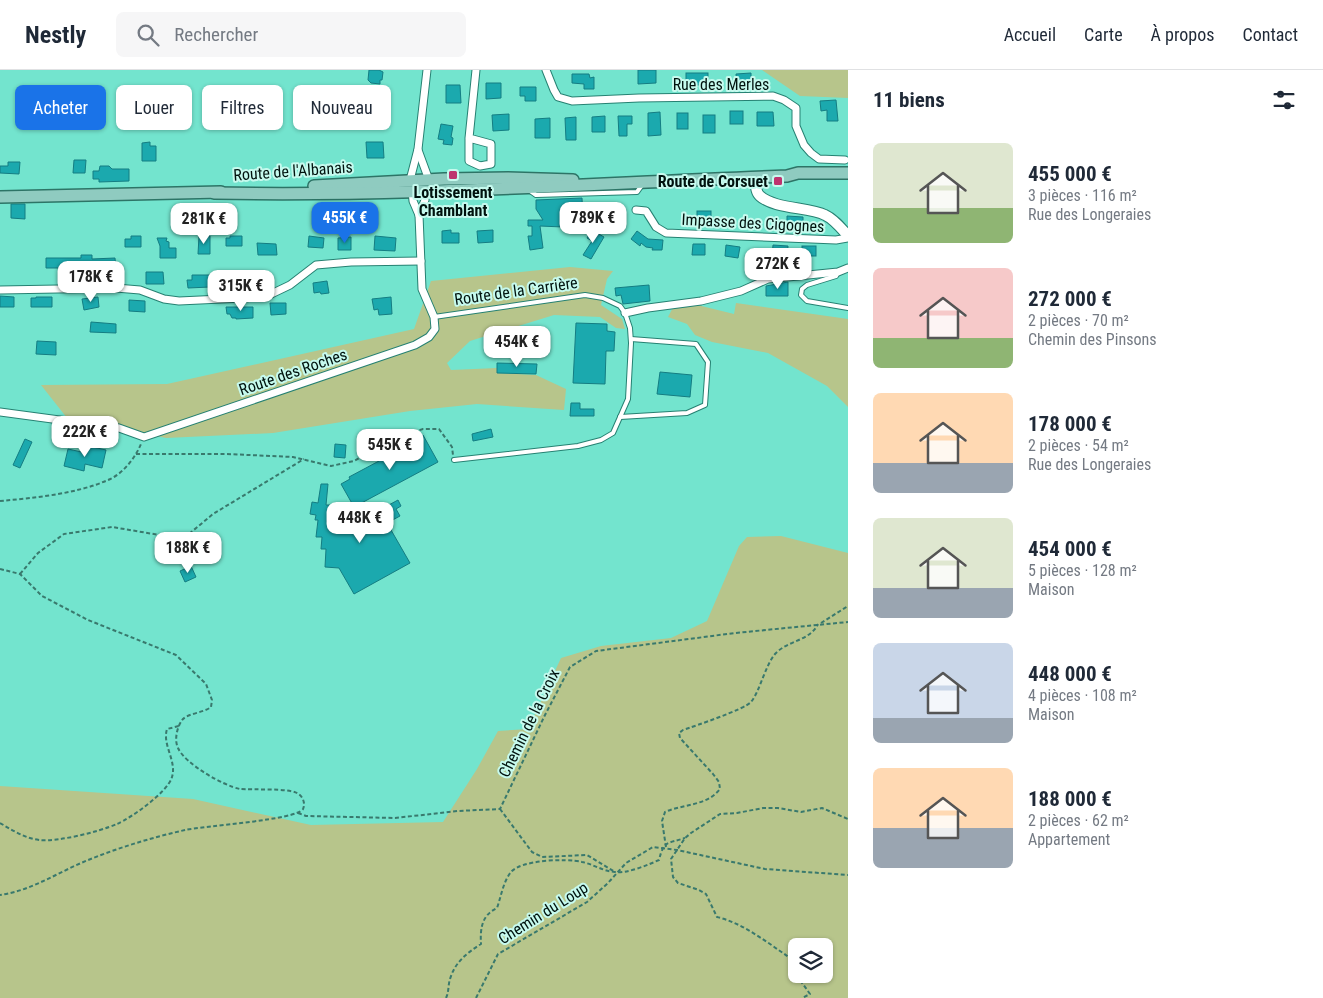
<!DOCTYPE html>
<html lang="fr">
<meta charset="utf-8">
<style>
body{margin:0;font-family:"Roboto Condensed",sans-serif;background:#f6f6f7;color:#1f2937;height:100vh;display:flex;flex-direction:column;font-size:19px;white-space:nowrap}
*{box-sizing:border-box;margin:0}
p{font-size:16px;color:#747a83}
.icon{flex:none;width:28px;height:28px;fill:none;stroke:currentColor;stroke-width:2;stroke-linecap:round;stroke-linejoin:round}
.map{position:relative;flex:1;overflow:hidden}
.side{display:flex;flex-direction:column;background:#fff;width:475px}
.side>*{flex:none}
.hud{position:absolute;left:15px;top:15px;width:475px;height:45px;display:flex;gap:10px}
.fabs{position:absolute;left:788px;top:868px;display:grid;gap:10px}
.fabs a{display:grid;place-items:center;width:45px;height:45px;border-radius:8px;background:#fff;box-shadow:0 1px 4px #0004;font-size:25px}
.price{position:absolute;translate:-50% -42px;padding:0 11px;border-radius:10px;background:#fff;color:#222;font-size:16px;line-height:32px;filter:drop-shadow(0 1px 2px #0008)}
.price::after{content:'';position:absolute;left:50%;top:30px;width:15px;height:11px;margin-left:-8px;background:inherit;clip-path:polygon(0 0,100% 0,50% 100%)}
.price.current{background:#1a73e8;color:#fff}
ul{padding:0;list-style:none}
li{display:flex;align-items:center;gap:15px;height:125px;padding:0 25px}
li span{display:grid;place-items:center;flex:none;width:140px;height:100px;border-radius:8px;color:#555}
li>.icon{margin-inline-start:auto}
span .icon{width:60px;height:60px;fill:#fffc;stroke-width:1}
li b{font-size:21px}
h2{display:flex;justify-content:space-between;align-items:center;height:60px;padding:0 25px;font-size:21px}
.chip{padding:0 18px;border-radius:8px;background:#fff;box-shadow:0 1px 4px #0004;font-size:18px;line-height:45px}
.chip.current{background:#1a73e8;color:#fff}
header{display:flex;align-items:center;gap:30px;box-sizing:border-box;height:70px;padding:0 25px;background:#fff;border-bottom:1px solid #e0e1e3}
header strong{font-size:24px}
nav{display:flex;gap:28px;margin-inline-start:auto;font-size:18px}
.search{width:350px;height:45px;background:#f6f6f7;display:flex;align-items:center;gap:12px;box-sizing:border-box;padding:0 18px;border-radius:8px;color:#747a83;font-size:19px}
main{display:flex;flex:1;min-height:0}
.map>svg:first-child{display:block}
.green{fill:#b7c58b;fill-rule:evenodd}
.building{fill:#1ba9ae;stroke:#147d82}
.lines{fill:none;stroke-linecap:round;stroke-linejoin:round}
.lane-casing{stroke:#268172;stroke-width:6}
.street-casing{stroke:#268172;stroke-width:9}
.secondary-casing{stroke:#268172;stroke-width:12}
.primary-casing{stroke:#2d7466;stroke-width:14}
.path{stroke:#39796d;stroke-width:2;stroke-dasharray:4 2.5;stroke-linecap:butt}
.lane{stroke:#fff;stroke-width:4}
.street{stroke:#fff;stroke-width:7}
.secondary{stroke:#fff;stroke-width:10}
.primary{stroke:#8fcbc0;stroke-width:11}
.poi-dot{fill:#be346f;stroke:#c6faee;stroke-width:2}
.labels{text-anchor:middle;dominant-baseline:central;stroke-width:4;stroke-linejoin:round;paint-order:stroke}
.street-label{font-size:16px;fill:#00120e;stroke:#c6faee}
.poi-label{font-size:16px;font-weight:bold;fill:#00120e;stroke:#c6faee;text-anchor:end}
</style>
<header>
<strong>Nestly</strong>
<div class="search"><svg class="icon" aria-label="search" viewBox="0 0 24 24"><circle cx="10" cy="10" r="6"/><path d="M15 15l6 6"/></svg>Rechercher</div>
<nav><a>Accueil</a><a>Carte</a><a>À propos</a><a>Contact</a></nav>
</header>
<main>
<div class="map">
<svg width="848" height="928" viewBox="0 0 848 928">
<rect width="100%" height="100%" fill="#73e4ce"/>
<!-- green -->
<g class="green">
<path d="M762,0H848V28L800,26Z"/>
<path d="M570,197L613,201L607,209L601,235L622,249L625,259L616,258L600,247L554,245L470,271L447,293L451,300L497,298V303L536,305L566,319L564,340L477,334L410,341L273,363L166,368L67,348L41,315L167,314L414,259L431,211Z"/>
<path d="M677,230L734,244L736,233L848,249V337L827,316L768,283L712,272L695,265L687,254L668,247Z"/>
<path d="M781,466L848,483V928H0V716L193,729L311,755L443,752L477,699L498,661L528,659L561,588L601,576L671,568L707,551L739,476L747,467ZM796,876H824V904H796Z"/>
</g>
<!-- building -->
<g class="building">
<path d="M369,0H379L383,2L382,10H380V14L371,13L368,10Z"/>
<path d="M638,0H656V13L638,14Z"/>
<rect x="686" y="3" width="22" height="12"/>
<path d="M751,3V15H737L736,4Z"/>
<path d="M572,4H589L590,8L594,7V19H584V14L572,13Z"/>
<path d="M486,13H501V28L486,29Z"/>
<path d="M446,15H460L461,33H446Z"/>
<path d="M520,17H536V31H525V26H520Z"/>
<path d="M69,30L86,31V44H73V41H69Z"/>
<path d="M836,30L838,51H827V40L821,41L820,31Z"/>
<rect x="730" y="41" width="13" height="13"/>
<path d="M660,42L661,65L648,66V43Z"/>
<path d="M757,42H773L774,56H757Z"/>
<rect x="677" y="43" width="11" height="16"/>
<path d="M509,44V60L493,61L492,45Z"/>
<rect x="703" y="45" width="12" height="18"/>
<path d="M605,46V62H592V47Z"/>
<path d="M618,46H632V54H627V66H619Z"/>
<path d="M576,47V70H566L565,48Z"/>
<path d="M550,48V68H535V49Z"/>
<path d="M441,54L453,56L451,67L453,68L452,75L443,74L444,70L438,69Z"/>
<path d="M150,72V76H156V91H142V73Z"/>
<path d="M366,72H383L384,88H367Z"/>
<path d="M74,90H86L85,103H73Z"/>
<path d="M8,92H20L19,104L0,103V96H8Z"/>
<path d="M100,96H109L112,99H129V111L99,112V109H93V101H99Z"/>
<path d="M582,128L583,150L563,157L540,156L543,178L530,180L528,166H532V156H528V150H543L536,139V130Z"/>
<path d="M11,134H25V149L11,148Z"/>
<rect x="697" y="141" width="14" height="13"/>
<path d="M787,146L803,147V158H787Z"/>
<path d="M451,160V163H459V173H442V161Z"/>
<path d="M493,160V172L478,173L477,161Z"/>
<path d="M592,160L604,167L591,189L583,185L592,171L587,168Z"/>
<path d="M637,161L648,169L663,170L662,180H652L653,178L646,177L641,173L640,176L631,169Z"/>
<path d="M131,166H141V177H125V169H131Z"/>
<path d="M199,166H210V184H198Z"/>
<path d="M230,166H242V176H226V168H230Z"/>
<path d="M309,166L324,168L323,178L308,177Z"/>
<path d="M375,166L396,168L395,181L374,180Z"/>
<path d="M351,167V180H338V168Z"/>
<path d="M157,168H167L166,171L169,172V178H176V188H160V176Z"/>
<path d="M257,173L276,174L277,185H258Z"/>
<path d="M693,174H705V185H692Z"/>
<path d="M726,175L740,177L738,188L725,186Z"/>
<path d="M773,175L788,176L787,188L772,187Z"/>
<rect x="802" y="176" width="14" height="10"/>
<path d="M81,185H92V189L115,188L116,201H92L87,202V206L73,208V198H46V188H81Z"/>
<path d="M146,202H163L164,214H146Z"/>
<path d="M243,204V213L230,214V211L215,212L214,206Z"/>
<path d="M192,205H210V217L188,218L187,210H192Z"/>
<path d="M327,211L329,223L321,224L320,222L314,223L313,213Z"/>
<path d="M788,212V226H766V216Z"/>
<path d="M649,215L650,231L623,234L621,225L616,226L615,218Z"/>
<path d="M0,226L14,227V237H0Z"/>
<path d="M36,227H52V237H31V228H36Z"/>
<path d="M98,227L99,237L84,240L82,229Z"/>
<path d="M391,227L392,244L379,245L378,239L374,240L372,229Z"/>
<path d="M129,230L145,231V242L129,241Z"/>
<path d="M270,233H286V244L271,245Z"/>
<path d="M226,237H253V248L236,249V248H232L230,244H227Z"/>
<path d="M91,252L116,254V263L90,262Z"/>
<path d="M576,253L607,254V261L615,262L614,281H606L605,314L573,313Z"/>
<path d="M37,271L56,272V285L36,284Z"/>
<path d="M497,293L537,294L536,304L497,303Z"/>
<path d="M660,302L692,305L690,327L657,324Z"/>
<path d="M571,333H580V339H594V346H570Z"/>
<path d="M491,359L493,367L473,371L472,364Z"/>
<path d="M423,365L438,392L354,437L341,414L350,409L349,407L379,391L378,389Z"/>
<path d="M25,369L32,372L20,398L13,395Z"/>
<path d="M335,374L346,375L345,388L334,387Z"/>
<path d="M88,376L106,380L102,398L85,394L84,401L64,396L68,379L86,383Z"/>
<path d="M321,414H328L326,435H330L327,452L345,455L361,446L363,449L398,430L401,436L396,439L400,446L387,453L410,493L354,524L339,498L325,497L326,479H321L322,467H316L318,450H315L316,445L310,444L312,432L318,433Z"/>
<path d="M191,496L196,507L185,512L180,501Z"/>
</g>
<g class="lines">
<defs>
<g id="lane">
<path d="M529,120L536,125L637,122L642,115"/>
<path d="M838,202L836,206L807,215L802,219L801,225L807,231L848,238"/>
<path d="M434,247L585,225L603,228L620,236L625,243L630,258L631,273L628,329L613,363L601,370L578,376L454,390"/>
<path d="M620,347L687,343L705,335L708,292L696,274L631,269"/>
</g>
<g id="street">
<path d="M546,0L554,20L558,27L572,31L639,28L773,26L784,30L796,38V56L804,75L811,83L819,89L845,90"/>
<path d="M469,68L491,74V94L480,96L469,91V68L476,0"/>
<path d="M418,80L429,110"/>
<path d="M410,110L418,79L427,0"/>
<path d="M636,140L646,141L656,157L666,163L836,170L848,168"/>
<path d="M419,145L425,130V120H424"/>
<path d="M0,220L116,218L140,220L164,229L179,231L243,228L267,226L290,215L316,195L351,192L421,191"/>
<path d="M625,243L648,238L701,231L741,221L768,209L838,202L848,198"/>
<path d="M0,342L119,358L144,367L415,275L429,267L435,259L434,247L422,219L419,145L413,131L412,121"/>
</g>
<path id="secondary" d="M755,107C756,113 755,122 760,126C774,139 809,137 825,145C834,149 841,158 848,166"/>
<g id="primary">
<path d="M314,116L444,109L508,108L573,110"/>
<path d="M214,123C405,127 596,113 787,106L798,103H848"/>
<path d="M0,127L221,122"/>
</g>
</defs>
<!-- lane casing -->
<use href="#lane" class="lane-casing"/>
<!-- street casing -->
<use href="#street" class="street-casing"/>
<!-- secondary casing -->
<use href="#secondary" class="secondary-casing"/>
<!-- primary casing -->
<use href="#primary" class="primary-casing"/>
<!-- path -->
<g class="path">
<path d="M136,384H227L293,387L331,396L354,391L394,368L423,359H439L452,377L453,385"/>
<path d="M0,431C34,428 76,424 108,410C123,404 135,388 141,374"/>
<path d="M0,499L20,504L42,526L88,550L176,585L206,614L212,630L211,637C203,643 189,643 183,649C177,656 174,670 178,678C185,694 224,716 240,719C253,720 288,718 297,723C302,725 306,733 303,739C297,750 203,756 185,760C150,768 114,779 81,793C54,805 29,821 0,825"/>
<path d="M20,504L38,483L64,464L112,457L183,469L213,444L304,389"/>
<path d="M821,553L848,536"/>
<path d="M500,739L532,782L542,787L587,785L615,802"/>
<path d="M298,743L306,746L395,748L458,741L500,739L545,645L570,597L596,581L735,563L848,552"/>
<path d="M0,753C12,760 24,768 39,770C58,772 98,762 117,754C131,748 168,722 172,707C177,691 162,675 167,659L179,656"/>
<path d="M666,777L662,751L665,742C683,734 707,736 720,719L719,712L713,704L680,668L679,663L683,660C695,656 745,639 751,632C760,621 765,596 775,584C788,570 810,571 818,554"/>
<path d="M796,896C790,886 782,883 773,876C755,864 738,852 717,847L706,824L699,820L678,813L673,807L671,789L685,768L691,763L720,744L737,743L763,738H778L801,742L822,738L848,749"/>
<path d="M800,904V910L810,924L802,928"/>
<path d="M446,928C449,922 448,915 450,909C455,892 467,883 481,874C480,858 482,845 497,838C501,827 503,812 511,802C521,790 566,788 582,792C593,794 602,801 615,802C626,804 648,795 659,790C664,770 667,774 685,768"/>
<path d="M476,928L498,884L587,832L608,813L626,793L653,777L677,780L765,799L848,805"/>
</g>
<!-- lane -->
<use href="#lane" class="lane"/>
<!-- street -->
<use href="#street" class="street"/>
<!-- secondary -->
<use href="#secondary" class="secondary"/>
<!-- primary -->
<use href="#primary" class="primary"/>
</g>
<!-- markers -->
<g class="poi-dot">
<rect x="448" y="100" width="10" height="10" rx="2.5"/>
<rect x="773" y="106" width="10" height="10" rx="2.5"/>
</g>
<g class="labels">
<!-- street labels -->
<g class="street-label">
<text x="721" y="14">Rue des Merles</text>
<text transform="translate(293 101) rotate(-4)">Route de l'Albanais</text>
<text transform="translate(753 153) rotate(3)">Impasse des Cigognes</text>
<text transform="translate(516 221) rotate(-8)">Route de la Carrière</text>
<text transform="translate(293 302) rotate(-19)">Route des Roches</text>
<text transform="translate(529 653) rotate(-64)">Chemin de la Croix</text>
<text transform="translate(543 843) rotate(-32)">Chemin du Loup</text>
</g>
<!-- poi labels -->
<g class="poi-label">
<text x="768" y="111">Route de Corsuet</text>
<text x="453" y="122" text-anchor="middle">Lotissement<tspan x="453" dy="18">Chamblant</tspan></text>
</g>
</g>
</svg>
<div class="fabs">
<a><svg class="icon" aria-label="layers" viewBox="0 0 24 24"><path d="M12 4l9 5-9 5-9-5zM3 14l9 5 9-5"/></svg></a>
</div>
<b class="price current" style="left:345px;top:174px">455K €</b>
<b class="price" style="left:593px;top:174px">789K €</b>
<b class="price" style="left:204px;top:175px">281K €</b>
<b class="price" style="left:778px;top:220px">272K €</b>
<b class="price" style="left:91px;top:233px">178K €</b>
<b class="price" style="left:241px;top:242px">315K €</b>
<b class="price" style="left:517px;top:298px">454K €</b>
<b class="price" style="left:85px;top:388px">222K €</b>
<b class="price" style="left:390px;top:401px">545K €</b>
<b class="price" style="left:360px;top:474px">448K €</b>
<b class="price" style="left:188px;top:504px">188K €</b>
<div class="hud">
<a class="chip current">Acheter</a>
<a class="chip">Louer</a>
<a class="chip">Filtres</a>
<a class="chip">Nouveau</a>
</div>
</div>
<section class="side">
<h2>11 biens<svg class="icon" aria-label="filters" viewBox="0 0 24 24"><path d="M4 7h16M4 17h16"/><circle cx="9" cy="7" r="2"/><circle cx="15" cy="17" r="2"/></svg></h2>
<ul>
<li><span style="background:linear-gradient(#dfe7d0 65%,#8fb573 0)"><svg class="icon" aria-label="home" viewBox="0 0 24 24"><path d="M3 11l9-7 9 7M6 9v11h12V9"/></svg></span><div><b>455 000 €</b><p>3 pièces · 116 m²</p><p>Rue des Longeraies</p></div></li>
<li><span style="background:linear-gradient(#f6c9c9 70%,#8fb573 0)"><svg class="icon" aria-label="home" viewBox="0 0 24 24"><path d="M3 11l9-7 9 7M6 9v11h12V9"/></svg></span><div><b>272 000 €</b><p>2 pièces · 70 m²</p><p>Chemin des Pinsons</p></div></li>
<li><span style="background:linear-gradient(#ffd9b3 70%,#9aa5b1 0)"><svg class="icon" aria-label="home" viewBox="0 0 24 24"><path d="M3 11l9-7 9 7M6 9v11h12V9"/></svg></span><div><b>178 000 €</b><p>2 pièces · 54 m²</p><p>Rue des Longeraies</p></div></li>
<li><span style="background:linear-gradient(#dfe7d0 70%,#9aa5b1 0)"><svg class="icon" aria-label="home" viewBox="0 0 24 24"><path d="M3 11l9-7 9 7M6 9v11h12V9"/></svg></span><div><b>454 000 €</b><p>5 pièces · 128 m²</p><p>Maison</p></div></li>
<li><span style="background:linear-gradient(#c9d6e8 75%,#9aa5b1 0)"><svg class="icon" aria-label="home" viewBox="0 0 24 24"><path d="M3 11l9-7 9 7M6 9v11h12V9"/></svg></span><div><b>448 000 €</b><p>4 pièces · 108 m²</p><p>Maison</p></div></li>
<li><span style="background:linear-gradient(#ffd9b3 60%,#9aa5b1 0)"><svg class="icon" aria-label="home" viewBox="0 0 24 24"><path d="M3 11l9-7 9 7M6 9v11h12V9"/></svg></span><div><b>188 000 €</b><p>2 pièces · 62 m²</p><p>Appartement</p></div></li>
</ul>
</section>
</main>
